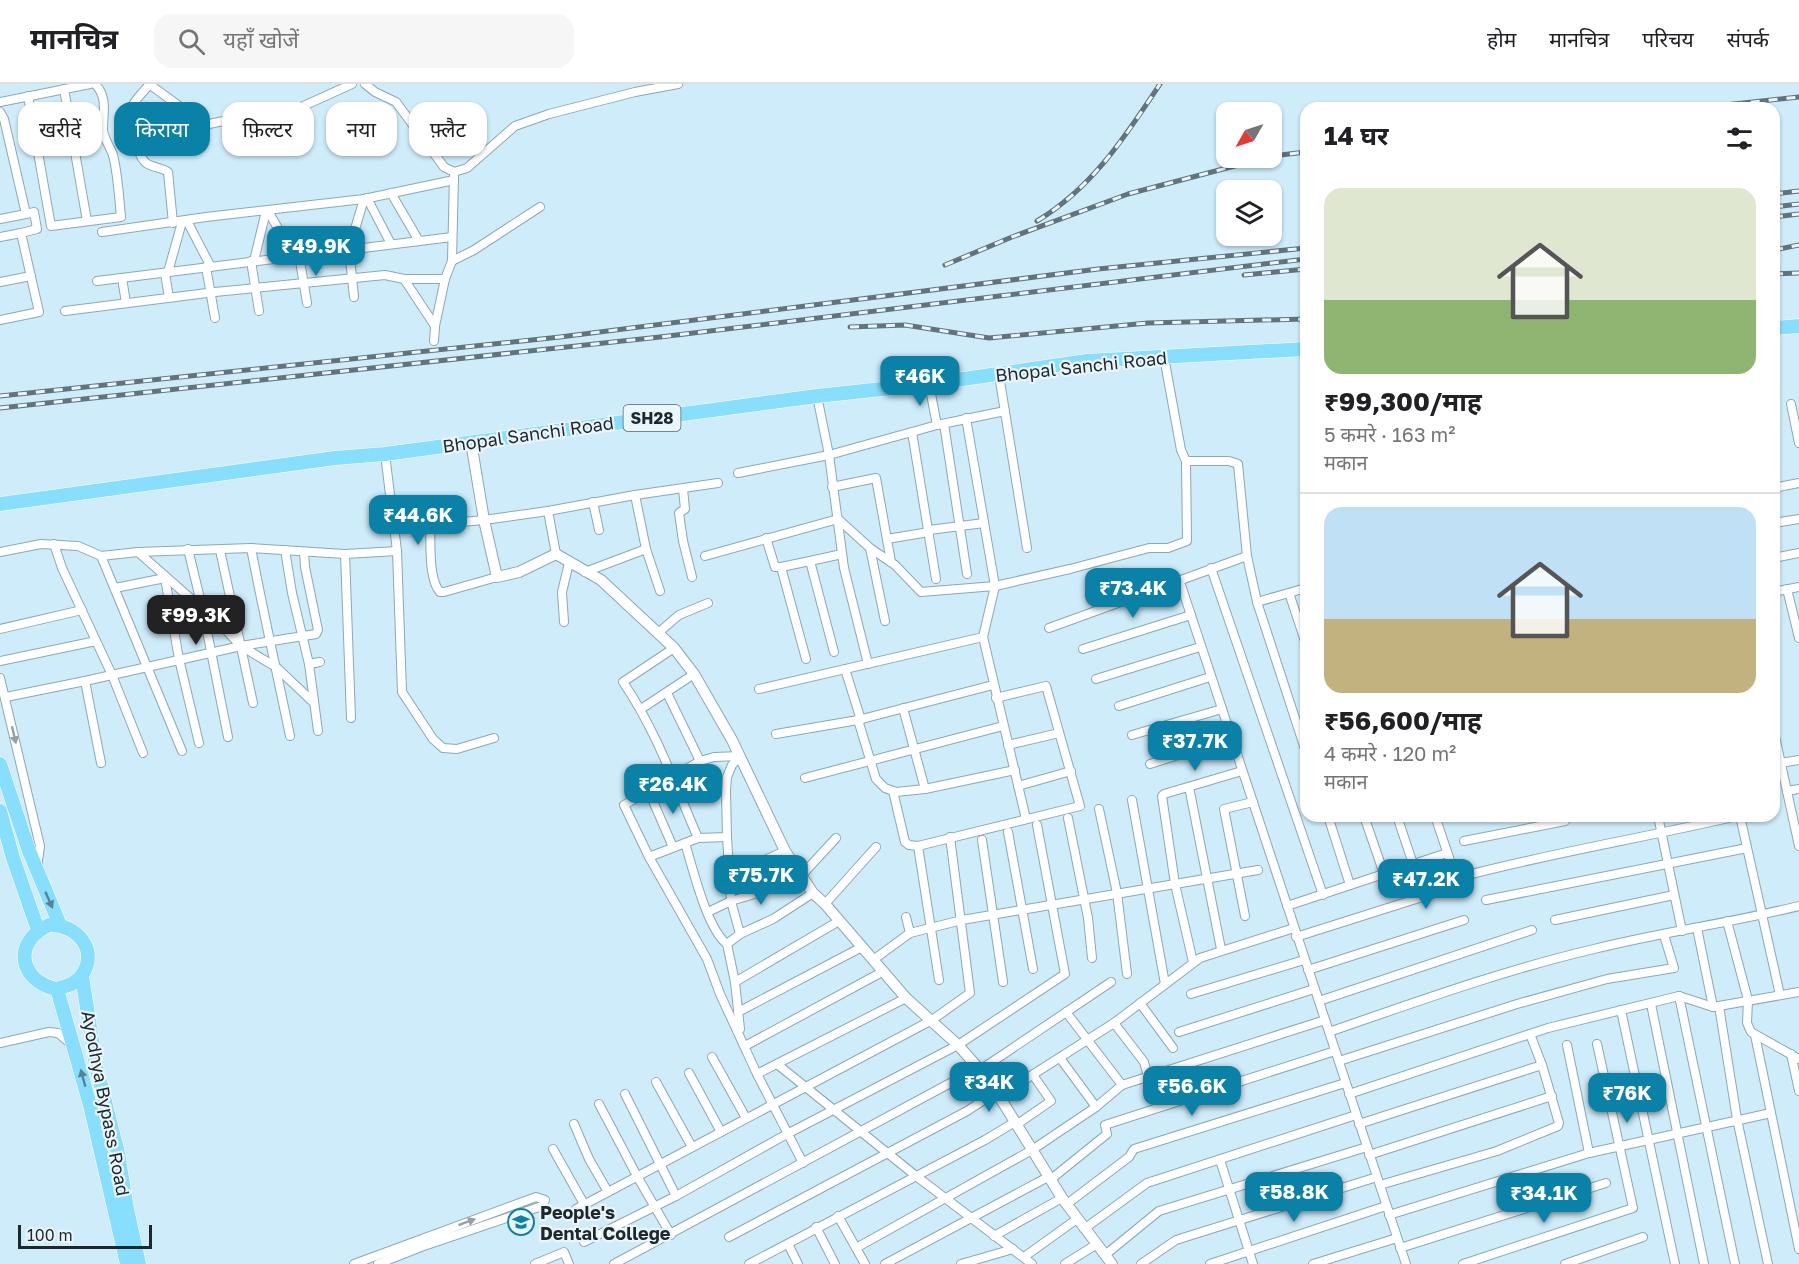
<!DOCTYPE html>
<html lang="hi">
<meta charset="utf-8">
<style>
body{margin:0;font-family:"Golos Text","Noto Sans Devanagari",sans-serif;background:#f6f6f6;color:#202124;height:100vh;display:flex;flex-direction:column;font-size:22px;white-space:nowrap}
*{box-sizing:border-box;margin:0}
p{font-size:20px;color:#757577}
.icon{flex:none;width:33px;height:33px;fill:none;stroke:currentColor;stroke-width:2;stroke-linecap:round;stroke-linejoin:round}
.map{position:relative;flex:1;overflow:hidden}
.sheet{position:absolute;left:1300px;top:18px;width:480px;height:720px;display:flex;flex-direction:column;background:#fff;border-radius:18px;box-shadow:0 2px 4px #0004}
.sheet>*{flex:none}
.banner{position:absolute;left:18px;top:18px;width:570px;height:54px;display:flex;gap:12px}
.needle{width:39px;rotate:231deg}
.tools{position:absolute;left:1216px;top:18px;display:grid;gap:12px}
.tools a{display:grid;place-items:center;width:66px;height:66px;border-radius:12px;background:#fff;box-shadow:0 2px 4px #0004;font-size:30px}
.scale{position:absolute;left:18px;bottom:15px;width:134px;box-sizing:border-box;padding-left:6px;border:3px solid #1d282d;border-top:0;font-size:16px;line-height:21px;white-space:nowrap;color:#1d282d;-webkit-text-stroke:4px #eaf6fb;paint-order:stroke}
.price{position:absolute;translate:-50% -51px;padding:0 14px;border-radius:12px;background:#0a82a8;color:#fff;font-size:20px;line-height:39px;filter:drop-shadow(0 2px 3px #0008)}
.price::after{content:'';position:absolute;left:50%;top:36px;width:18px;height:14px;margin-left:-9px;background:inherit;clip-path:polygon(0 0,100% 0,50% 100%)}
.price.active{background:#222;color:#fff}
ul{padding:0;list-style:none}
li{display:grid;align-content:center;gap:12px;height:318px;padding:0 24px}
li+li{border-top:2px solid #e0e0e0}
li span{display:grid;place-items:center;height:186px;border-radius:18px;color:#555}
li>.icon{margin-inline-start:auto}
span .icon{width:108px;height:108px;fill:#fffc;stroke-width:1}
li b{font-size:26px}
h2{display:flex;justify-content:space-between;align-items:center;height:72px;padding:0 24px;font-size:26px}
.tag{padding:0 21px;border-radius:18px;background:#fff;box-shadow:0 2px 4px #0004;font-size:21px;line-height:54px}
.tag.active{background:#0a82a8;color:#fff}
header{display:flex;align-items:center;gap:36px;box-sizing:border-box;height:84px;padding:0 30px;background:#fff;border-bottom:2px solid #e0e0e0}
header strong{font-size:28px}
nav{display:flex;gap:33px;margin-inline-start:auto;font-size:21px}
.search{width:420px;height:54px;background:#f6f6f6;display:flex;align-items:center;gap:15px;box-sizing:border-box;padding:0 21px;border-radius:18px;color:#757577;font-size:22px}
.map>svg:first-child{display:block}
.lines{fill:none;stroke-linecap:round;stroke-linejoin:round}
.minor-casing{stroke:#8ca8b4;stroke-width:10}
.tertiary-casing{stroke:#8ca8b4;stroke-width:12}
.primary-casing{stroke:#fff;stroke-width:15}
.minor{stroke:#fff;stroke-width:8}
.tertiary{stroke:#fff;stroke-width:10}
.primary{stroke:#88dffd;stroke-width:14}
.rail-casing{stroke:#61737c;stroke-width:5}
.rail{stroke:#eaf6fb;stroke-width:3;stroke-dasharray:9;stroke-linecap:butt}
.oneway{fill:#999ea0}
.oneway2{fill:#528495}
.labels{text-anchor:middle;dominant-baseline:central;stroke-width:4.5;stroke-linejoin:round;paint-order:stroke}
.shield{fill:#eaf6fb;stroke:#5a666b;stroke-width:1.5}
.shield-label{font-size:16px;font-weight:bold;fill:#1d282d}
.street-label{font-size:18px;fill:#1d282d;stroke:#eaf6fb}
.poi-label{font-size:18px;font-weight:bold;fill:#1d282d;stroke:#eaf6fb;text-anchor:start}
</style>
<header>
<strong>मानचित्र</strong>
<div class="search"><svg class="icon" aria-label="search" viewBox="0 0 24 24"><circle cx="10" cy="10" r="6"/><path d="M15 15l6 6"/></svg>यहाँ खोजें</div>
<nav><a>होम</a><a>मानचित्र</a><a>परिचय</a><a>संपर्क</a></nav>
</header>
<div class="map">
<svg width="1799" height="1180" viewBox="0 0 1799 1180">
<rect width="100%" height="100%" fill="#cfecfa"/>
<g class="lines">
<defs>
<g id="minor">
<path d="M149,0L193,32L209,40L248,32L288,29L352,0"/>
<path d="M150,0C130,22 123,29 135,58C138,65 140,74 146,79C153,84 161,83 168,88L173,139"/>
<path d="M365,0L375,8L396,18L444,83L454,88L467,84L515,42L549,30L635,8L678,0"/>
<path d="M64,5L87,137"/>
<path d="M28,12L51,142L121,133C119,113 118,91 113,71C110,63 103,53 103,45C103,29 108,13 95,0"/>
<path d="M0,18L90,0"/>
<path d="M0,28L4,35L26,130L34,128L37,145L21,149L39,228L0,236"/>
<path d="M391,109L419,157"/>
<path d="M367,114L391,160"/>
<path d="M268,127L294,172"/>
<path d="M0,135L26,130"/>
<path d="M187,137L211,183"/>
<path d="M102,148L206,133L364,115L454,96"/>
<path d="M0,153L21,149"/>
<path d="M299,171L307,219"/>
<path d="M251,177L259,227"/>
<path d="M254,177L266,127"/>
<path d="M452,177L474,166L540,123"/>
<path d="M206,183L215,234"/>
<path d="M168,188L182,138"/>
<path d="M165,189L169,214"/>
<path d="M122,194L126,219"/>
<path d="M404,195L435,242"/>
<path d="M97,197L452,153"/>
<path d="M0,198L31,192"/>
<path d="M354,213L349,165L364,115"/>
<path d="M65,227L215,208L385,191L404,195H445"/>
<path d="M434,257L435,242L445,195L452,177L454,91"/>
<path d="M1164,273L1181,366L1186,377H1229L1238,380L1247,472L1257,518L1306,504"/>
<path d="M999,291L1027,464"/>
<path d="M929,300L937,341"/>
<path d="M817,312L829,371L844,484L868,580"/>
<path d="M1791,320L1799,359"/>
<path d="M966,334L995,502L983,553L1026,735"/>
<path d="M944,340L967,490"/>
<path d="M912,348L936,495"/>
<path d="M385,370L397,467L402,608L433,655L443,664L457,665L494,654"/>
<path d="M738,389L829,371L937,341L1005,327"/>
<path d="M832,403L876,394L891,478"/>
<path d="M1774,404L1799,399"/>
<path d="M683,405L685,425L679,429L683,457L692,493"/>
<path d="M635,411L646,465L660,507"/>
<path d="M593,418L599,446"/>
<path d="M548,427L556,470"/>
<path d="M1774,439L1799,435"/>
<path d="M430,440C431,458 428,495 440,508H444L497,493"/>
<path d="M395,444L484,436L548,427L635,411L718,399"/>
<path d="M929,446L984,439"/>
<path d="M766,454L775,483H781"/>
<path d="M887,455L929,448"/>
<path d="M54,460L62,484L112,591L143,669"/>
<path d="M251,464C263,527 277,589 290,652"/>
<path d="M870,464L895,481L921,508L995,502L1070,485L1149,464H1168L1187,457L1186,377"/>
<path d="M188,465L203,527L228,653"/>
<path d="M220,466L253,619"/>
<path d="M285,466L292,509L309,580L318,647"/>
<path d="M0,468L41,460L78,462L101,472L138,468L251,464L345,470L397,467"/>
<path d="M138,468L223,543L241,562L276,583L313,618"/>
<path d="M345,470L351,634"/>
<path d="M101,472L182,667"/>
<path d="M705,472L838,435L870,464L885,537"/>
<path d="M1774,474L1799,469"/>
<path d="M1211,484L1323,811"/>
<path d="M585,488L646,465"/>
<path d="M1180,498L1406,1180"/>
<path d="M115,504L165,494L179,575L199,659"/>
<path d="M1787,505L1799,554"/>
<path d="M1774,508L1799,503"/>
<path d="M1289,509L1306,560"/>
<path d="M1257,518L1306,668"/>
<path d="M564,538L562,508L569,479"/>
<path d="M1049,544L1247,472"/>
<path d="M0,545L82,526"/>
<path d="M658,549L679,531L708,519"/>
<path d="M674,564L623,598C656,646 675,701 698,754"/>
<path d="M1083,565L1191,531"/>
<path d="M834,568L810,477L842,470"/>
<path d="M806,575L781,483L810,477"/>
<path d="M0,577L96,557"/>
<path d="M309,580L320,578"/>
<path d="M845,585L861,636"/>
<path d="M0,594L40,762L37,784"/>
<path d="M1096,595L1200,563"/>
<path d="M85,597L101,679"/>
<path d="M759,605L983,553"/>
<path d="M667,609L700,677L714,673L740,672"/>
<path d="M6,613L85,597L241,562L316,550L318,546L305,483L304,468"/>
<path d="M1119,622L1210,593"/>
<path d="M903,624L925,705"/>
<path d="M641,625L694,590"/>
<path d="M858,636L876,695L885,704L896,708L925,705L1015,686"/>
<path d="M1774,648L1799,762"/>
<path d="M776,650L858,636L993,601"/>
<path d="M1132,651L1222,625"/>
<path d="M1008,661L1059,649"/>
<path d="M740,672L732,681L727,693L726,707L727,753L731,817L740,850L727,860L735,898L740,945"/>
<path d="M700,677L624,721L649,773L707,875L720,910L757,990L803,1079"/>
<path d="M1150,680L1231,654"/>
<path d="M1774,680L1799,676"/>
<path d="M805,694L1003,642"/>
<path d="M1018,702L1071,687"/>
<path d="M1189,703L1221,865"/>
<path d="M893,707L905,758L909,761L918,762L1080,722L1046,602L996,614"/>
<path d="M1787,707L1799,705"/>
<path d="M649,708L673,763"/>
<path d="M1132,716L1165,900"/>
<path d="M1099,725L1117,809L1127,890"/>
<path d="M1328,732L1350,801"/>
<path d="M1364,732L1384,790"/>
<path d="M1397,732L1413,780"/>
<path d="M1658,732L1682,847"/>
<path d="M1740,732L1780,911"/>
<path d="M1068,734L1088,834L1092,874"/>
<path d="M1008,748L1033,885"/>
<path d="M982,756L1003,898"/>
<path d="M1464,757L1565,737L1564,732"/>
<path d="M685,759C693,785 707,845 727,860"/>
<path d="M918,762L939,896"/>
<path d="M649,773L698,754L727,753"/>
<path d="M767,775L785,767"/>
<path d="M801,792L836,754"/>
<path d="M1456,794C1549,769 1644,754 1737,732"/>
<path d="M1486,816L1747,764"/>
<path d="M825,820L876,763"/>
<path d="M1287,822L1447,769"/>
<path d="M708,828L731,817L764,807L798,786"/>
<path d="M1245,832L1224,725L1253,718"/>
<path d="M906,833L910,849"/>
<path d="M1555,836L1674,811"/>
<path d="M1727,837L1748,916L1747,939L1751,948L1799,975"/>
<path d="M1697,844L1713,923"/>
<path d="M740,850L773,835L813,809"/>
<path d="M1296,853L1457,802L1458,800L1435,732"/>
<path d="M873,876L910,849L962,836L1258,786"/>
<path d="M1193,878L1175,800L1162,712L1164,710L1242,687"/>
<path d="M1308,886L1464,836"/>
<path d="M735,898L839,837"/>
<path d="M1191,910L1304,876"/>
<path d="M1679,912L1735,1180"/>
<path d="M1319,917L1532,846"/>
<path d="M1140,919L1173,964"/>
<path d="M1651,920L1704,1180"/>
<path d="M1719,922L1737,1035L1768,1180"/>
<path d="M1621,926L1675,1180"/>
<path d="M738,928L862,863"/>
<path d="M1066,928L1122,1001"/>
<path d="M1114,939L1144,978L1148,992"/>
<path d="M1179,948L1314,905"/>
<path d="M1329,948C1416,918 1504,886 1594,865C1662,848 1731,839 1799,822"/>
<path d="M1755,951L1799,1165"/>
<path d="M0,959L49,948L58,949L72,961"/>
<path d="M1567,961L1589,1069"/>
<path d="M745,962L884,887"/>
<path d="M1791,970L1799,1007"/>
<path d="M712,973L746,1034"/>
<path d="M1060,974L1096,1023"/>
<path d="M1339,977L1517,920L1607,895L1674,884L1664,851"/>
<path d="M777,980L916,1092L1032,1180"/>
<path d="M980,986L1111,898"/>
<path d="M689,989L721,1048"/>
<path d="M757,990L906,914"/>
<path d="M656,998L692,1063"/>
<path d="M625,1010L676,1112"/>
<path d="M1349,1010L1548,944L1679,912L1713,923L1799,908"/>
<path d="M999,1012L1114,939L1200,874L1294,844"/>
<path d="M599,1020L637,1092L671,1151"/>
<path d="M574,1040L589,1075L608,1108"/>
<path d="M1359,1040L1542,981"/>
<path d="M1016,1041L1051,1017L1033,991"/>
<path d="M553,1065L584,1120"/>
<path d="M1369,1071L1552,1012"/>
<path d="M1220,1076L1253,1180"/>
<path d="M1050,1096L1107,1050L1105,1041L1335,967"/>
<path d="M1380,1101L1497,1067L1558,1042L1559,1039L1542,981L1530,950"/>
<path d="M1067,1120L1129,1073L1134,1065L1345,999"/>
<path d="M576,1125L932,936L970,909L950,753"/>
<path d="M1389,1131L1589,1069L1771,1029"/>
<path d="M838,1132L856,1164"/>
<path d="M816,1143L835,1180"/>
<path d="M1084,1145L1147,1099L1356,1031"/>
<path d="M994,1152L1062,1114"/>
<path d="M729,1153L967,1027L996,1008"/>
<path d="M584,1158L676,1112L787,1050L958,961L1065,890L1037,741"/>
<path d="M788,1160L798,1180"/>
<path d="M1400,1164L1606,1099"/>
<path d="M1105,1171L1159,1127L1367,1063"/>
<path d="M1024,1173L1077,1135"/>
<path d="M354,1180L536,1113L545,1116L542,1122L421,1163L378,1180"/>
<path d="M535,1180L564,1168L569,1180"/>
<path d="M614,1180L956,996L977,983"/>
<path d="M749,1180L985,1056L1015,1038"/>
<path d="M865,1180L856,1164L1032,1066L1096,1023L1122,1001L1325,936"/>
<path d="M885,1180L1048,1093"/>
<path d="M961,1180L1013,1165"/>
<path d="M1065,1180L1097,1160"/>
<path d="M1141,1180L1176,1156L1377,1093"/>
<path d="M1210,1180L1386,1122"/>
<path d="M1313,1180L1397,1154"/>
<path d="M1463,1180L1633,1124L1597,960"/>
<path d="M1565,1180L1643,1153"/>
</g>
<path id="tertiary" d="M471,358L484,436L497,493L519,488L556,470L601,496L674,564L694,590L732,656L785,767L813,809L825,820L906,914L958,961L980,986L999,1012L1062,1114L1112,1180"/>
<g id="primary">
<path d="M1774,244L1799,242"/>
<path d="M0,420L335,374L385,370L817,312L929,300L1087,277L1306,265"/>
<path d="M0,680L29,767L60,841"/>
<path d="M0,727L13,774L38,846"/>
<path d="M49,841C77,840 99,866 82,891C76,900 66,902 57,905C19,897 12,858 49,841Z"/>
<path d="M82,892L96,982L118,1069L127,1125L139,1180"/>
<path d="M57,905L90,1021L127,1180"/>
</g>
</defs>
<!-- minor casing -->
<use href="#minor" class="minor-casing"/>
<!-- tertiary casing -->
<use href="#tertiary" class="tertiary-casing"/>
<!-- primary casing -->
<use href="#primary" class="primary-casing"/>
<!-- minor -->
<use href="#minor" class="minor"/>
<!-- tertiary -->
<use href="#tertiary" class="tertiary"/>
<!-- primary -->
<use href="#primary" class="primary"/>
<defs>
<g id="rail">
<path d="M1697,24L1799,13"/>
<path d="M1272,72L1306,68"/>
<path d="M1774,110L1799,107"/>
<path d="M1774,123L1799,120"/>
<path d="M1774,133L1799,130"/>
<path d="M1037,137C1092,104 1125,53 1160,0"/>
<path d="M1774,166L1799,161"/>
<path d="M945,181L1012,153L1128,110L1265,74"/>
<path d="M1774,190L1799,189"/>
<path d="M1244,191L1306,185"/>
<path d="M850,243L905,241L989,254L1148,239L1306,235"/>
<path d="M0,312L560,253L1098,185L1306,164"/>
<path d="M0,324L660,253L1306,175"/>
</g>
</defs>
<!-- rail casing -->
<use href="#rail" class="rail-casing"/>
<!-- rail -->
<use href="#rail" class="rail"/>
</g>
<!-- one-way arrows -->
<defs><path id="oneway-solid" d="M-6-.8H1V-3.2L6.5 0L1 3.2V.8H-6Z" transform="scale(1.5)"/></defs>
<g class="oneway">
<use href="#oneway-solid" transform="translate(14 651) rotate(77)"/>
<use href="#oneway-solid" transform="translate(467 1138) rotate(-20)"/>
</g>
<g class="oneway2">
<use href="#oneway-solid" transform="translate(49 816) rotate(66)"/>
<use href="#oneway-solid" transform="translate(83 994) rotate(-105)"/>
</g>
<!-- icons -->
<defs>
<symbol id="university-ring" viewBox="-11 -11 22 22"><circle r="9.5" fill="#eaf6fb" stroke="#0a82a8" stroke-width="1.5"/><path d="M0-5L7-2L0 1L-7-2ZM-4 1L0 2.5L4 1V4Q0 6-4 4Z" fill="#0a82a8"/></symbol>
</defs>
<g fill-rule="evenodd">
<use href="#university-ring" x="506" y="1123" width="30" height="30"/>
</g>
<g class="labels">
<!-- shield labels -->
<rect class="shield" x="623.5" y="321" width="57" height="26" rx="4.5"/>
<g class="shield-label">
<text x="652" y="334">SH28</text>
</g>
<!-- street labels -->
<g class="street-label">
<text transform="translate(1081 282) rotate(-6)">Bhopal Sanchi Road</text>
<text transform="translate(528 350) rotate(-8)">Bhopal Sanchi Road</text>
<text transform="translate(106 1019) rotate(79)">Ayodhya Bypass Road</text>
</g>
<!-- poi labels -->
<g class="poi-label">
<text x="540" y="1128">People's<tspan x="540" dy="21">Dental College</tspan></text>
</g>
</g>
</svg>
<div class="tools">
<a><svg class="needle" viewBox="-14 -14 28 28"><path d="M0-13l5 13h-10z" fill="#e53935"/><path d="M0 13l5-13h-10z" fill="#757577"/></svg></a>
<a><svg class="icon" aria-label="layers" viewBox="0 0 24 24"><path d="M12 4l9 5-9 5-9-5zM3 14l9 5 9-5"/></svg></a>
</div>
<div class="scale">100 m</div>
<b class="price" style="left:316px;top:193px">₹49.9K</b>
<b class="price" style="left:920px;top:323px">₹46K</b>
<b class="price" style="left:418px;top:462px">₹44.6K</b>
<b class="price" style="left:1133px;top:535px">₹73.4K</b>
<b class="price active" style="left:196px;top:562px">₹99.3K</b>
<b class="price" style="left:1195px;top:688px">₹37.7K</b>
<b class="price" style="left:673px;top:731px">₹26.4K</b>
<b class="price" style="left:761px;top:822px">₹75.7K</b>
<b class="price" style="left:1426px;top:826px">₹47.2K</b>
<b class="price" style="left:989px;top:1029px">₹34K</b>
<b class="price" style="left:1192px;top:1033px">₹56.6K</b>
<b class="price" style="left:1627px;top:1040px">₹76K</b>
<b class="price" style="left:1294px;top:1139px">₹58.8K</b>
<b class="price" style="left:1544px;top:1140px">₹34.1K</b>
<div class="banner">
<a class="tag">खरीदें</a>
<a class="tag active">किराया</a>
<a class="tag">फ़िल्टर</a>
<a class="tag">नया</a>
<a class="tag">फ़्लैट</a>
</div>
<section class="sheet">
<h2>14 घर<svg class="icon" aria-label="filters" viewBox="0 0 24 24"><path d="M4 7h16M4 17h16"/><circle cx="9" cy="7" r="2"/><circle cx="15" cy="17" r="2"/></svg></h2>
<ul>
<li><span style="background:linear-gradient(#dfe7d0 60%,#8fb573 0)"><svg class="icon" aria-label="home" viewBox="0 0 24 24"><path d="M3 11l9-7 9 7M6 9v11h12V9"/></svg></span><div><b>₹99,300/माह</b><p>5 कमरे · 163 m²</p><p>मकान</p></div></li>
<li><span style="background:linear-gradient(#bfe0f5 60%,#c2b280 0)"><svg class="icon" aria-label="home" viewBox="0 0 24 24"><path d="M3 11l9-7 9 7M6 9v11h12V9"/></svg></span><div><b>₹56,600/माह</b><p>4 कमरे · 120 m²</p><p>मकान</p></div></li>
</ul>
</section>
</div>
